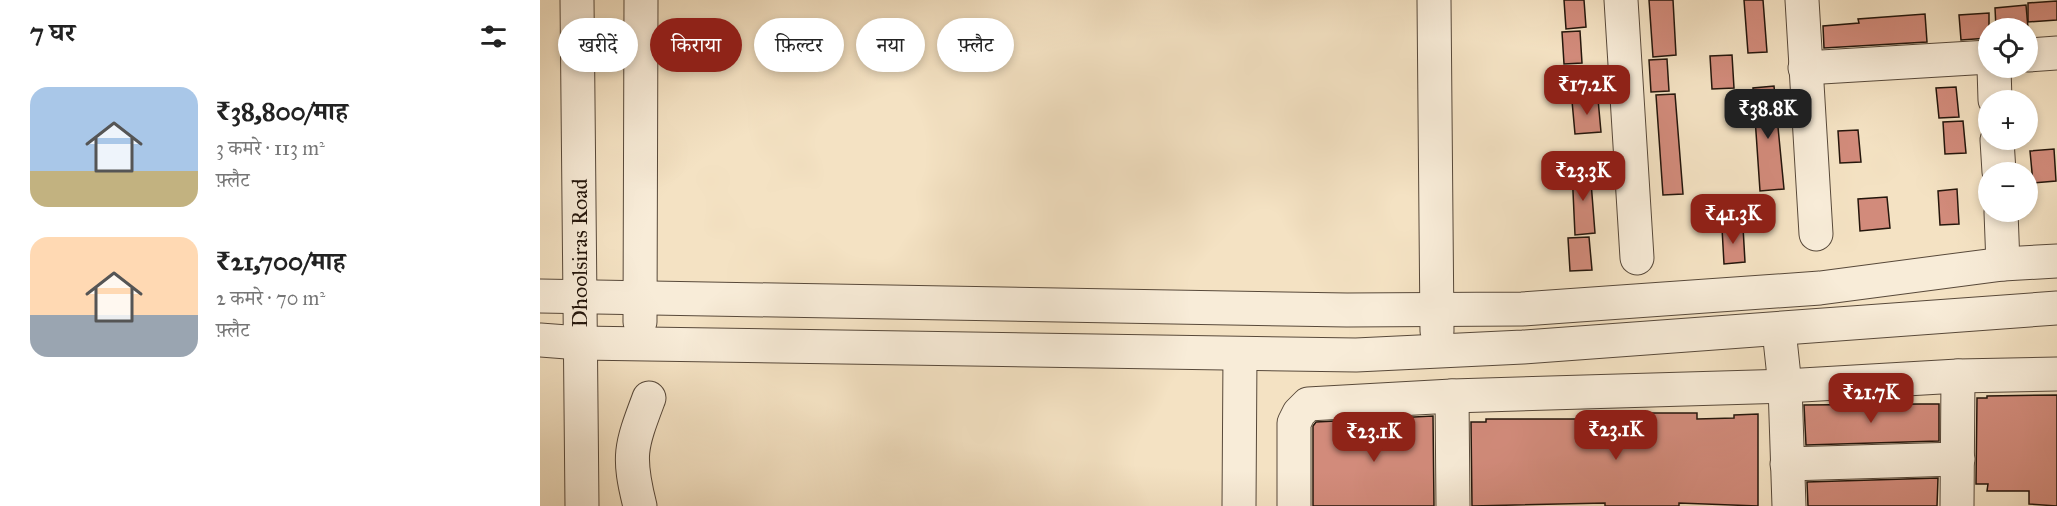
<!DOCTYPE html>
<html lang="hi">
<meta charset="utf-8">
<style>
body{margin:0;font-family:"IM FELL Great Primer","Noto Serif Devanagari",serif;background:#f2f2f2;color:#222;height:100vh;display:flex;flex-direction:column;font-size:22px;white-space:nowrap}
*{box-sizing:border-box;margin:0}
p{font-size:20px;color:#767676}
.icon{flex:none;width:33px;height:33px;fill:none;stroke:currentColor;stroke-width:2;stroke-linecap:round;stroke-linejoin:round}
.map{position:relative;flex:1;overflow:hidden}
.side{display:flex;flex-direction:column;background:#fff;width:540px}
.side>*{flex:none}
.hud{position:absolute;left:18px;top:18px;width:570px;height:54px;display:flex;gap:12px}
.fabs{position:absolute;left:1438px;top:18px;display:grid;gap:12px}
.fabs a{display:grid;place-items:center;width:60px;height:60px;border-radius:50%;background:#fff;box-shadow:0 3px 9px #0003;font-size:30px}
.price{position:absolute;translate:-50% -51px;padding:0 14px;border-radius:12px;background:#8f2418;color:#fff;font-size:20px;line-height:39px;filter:drop-shadow(0 2px 3px #0008)}
.price::after{content:'';position:absolute;left:50%;top:36px;width:18px;height:14px;margin-left:-9px;background:inherit;clip-path:polygon(0 0,100% 0,50% 100%)}
.price.active{background:#222;color:#fff}
ul{padding:0;list-style:none}
li{display:flex;align-items:center;gap:18px;height:150px;padding:0 30px}
li span{display:grid;place-items:center;flex:none;width:168px;height:120px;border-radius:18px;color:#555}
li>.icon{margin-inline-start:auto}
span .icon{width:72px;height:72px;fill:#fffc;stroke-width:1}
li b{font-size:26px}
h2{display:flex;justify-content:space-between;align-items:center;height:72px;padding:0 30px;font-size:26px}
.pill{padding:0 21px;border-radius:27px;background:#fff;box-shadow:0 3px 9px #0003;font-size:21px;line-height:54px}
.pill.active{background:#8f2418;color:#fff}
main{display:flex;flex:1;min-height:0}
.map>svg:first-child{display:block}
.building{fill:#d28b7b;stroke:#24160c;stroke-width:1.5}
.lines{fill:none;stroke-linecap:round;stroke-linejoin:round}
.minor-casing{stroke:#58493a;stroke-width:35}
.minor{stroke:#f8ecd8;stroke-width:33}
.labels{text-anchor:middle;dominant-baseline:central;stroke-width:5;stroke-linejoin:round;paint-order:stroke}
.street-label{font-size:22px;fill:#24160c;stroke:#f8ecd8}
</style>
<main>
<section class="side">
<h2>7 घर<svg class="icon" aria-label="filters" viewBox="0 0 24 24"><path d="M4 7h16M4 17h16"/><circle cx="9" cy="7" r="2"/><circle cx="15" cy="17" r="2"/></svg></h2>
<ul>
<li><span style="background:linear-gradient(#a9c7e8 70%,#c2b280 0)"><svg class="icon" aria-label="home" viewBox="0 0 24 24"><path d="M3 11l9-7 9 7M6 9v11h12V9"/></svg></span><div><b>₹38,800/माह</b><p>3 कमरे · 113 m²</p><p>फ़्लैट</p></div></li>
<li><span style="background:linear-gradient(#ffd9b3 65%,#9aa5b1 0)"><svg class="icon" aria-label="home" viewBox="0 0 24 24"><path d="M3 11l9-7 9 7M6 9v11h12V9"/></svg></span><div><b>₹21,700/माह</b><p>2 कमरे · 70 m²</p><p>फ़्लैट</p></div></li>
</ul>
</section>
<div class="map">
<svg width="1517" height="506" viewBox="0 0 1517 506">
<rect width="100%" height="100%" fill="#f4e2c3"/>
<filter id="stains"><feTurbulence type="fractalNoise" baseFrequency=".00333" numOctaves="4"/><feColorMatrix values="0 0 0 0 .2 0 0 0 0 .09 0 0 0 0 .02 0 0 0 .5 -.17"/></filter>
<radialGradient id="worn" r=".72"><stop offset=".6" stop-color="#630" stop-opacity="0"/><stop offset="1" stop-color="#630" stop-opacity=".3"/></radialGradient>
<!-- building -->
<g class="building">
<path d="M1024,0H1044L1046,27L1026,29Z"/>
<path d="M1109,0H1133L1136,55L1113,57Z"/>
<path d="M1204,0H1223L1227,52L1208,53Z"/>
<path d="M1517,1V20L1488,22V3Z"/>
<path d="M1486,5L1488,28H1456L1455,8Z"/>
<path d="M1449,13V38L1421,40L1419,15Z"/>
<path d="M1385,14L1387,42L1284,48L1283,26L1319,23L1318,19Z"/>
<path d="M1040,31L1042,63L1024,64L1022,32Z"/>
<path d="M1192,55L1194,88L1172,89L1170,56Z"/>
<path d="M1127,59L1129,91L1111,92L1109,60Z"/>
<path d="M1234,86L1244,189L1220,191L1213,88Z"/>
<path d="M1416,87L1419,117L1399,118L1396,88Z"/>
<path d="M1135,94L1143,194L1123,195L1116,95Z"/>
<path d="M1058,99L1061,132L1035,134L1032,101Z"/>
<path d="M1423,121L1426,153L1405,154L1403,122Z"/>
<path d="M1318,130L1321,162L1300,163L1298,131Z"/>
<path d="M1514,149L1516,181L1493,183L1490,151Z"/>
<path d="M1050,169L1055,233L1035,235L1032,170Z"/>
<path d="M1417,189L1419,224L1400,225L1398,191Z"/>
<path d="M1347,197L1350,228L1320,231L1318,199Z"/>
<path d="M1203,227L1205,262L1184,264L1182,228Z"/>
<path d="M1049,237L1052,270L1030,271L1028,238Z"/>
<path d="M1517,395V506L1489,504V491H1447L1448,484H1436L1437,398H1447V396Z"/>
<path d="M1380,404H1399V441L1266,445L1264,405Z"/>
<path d="M1110,413H1157V419L1194,418V415L1218,414V506L1139,503V506H1065V503L932,506L931,422H946V419H1110Z"/>
<path d="M893,416L894,506H773V426L776,422Z"/>
<path d="M1398,478L1397,506H1268L1267,482Z"/>
</g>
<g class="lines">
<defs>
<g id="minor">
<path d="M37,0L42,506"/>
<path d="M894,0L897,331"/>
<path d="M1081,0L1097,258"/>
<path d="M1262,0L1276,234"/>
<path d="M1488,55L1517,53"/>
<path d="M1265,68L1449,57"/>
<path d="M1454,68L1455,100"/>
<path d="M1457,140L1459,172"/>
<path d="M1461,212L1463,264"/>
<path d="M0,296L807,310L982,309L1280,288L1463,264L1517,261"/>
<path d="M100,322L101,0"/>
<path d="M1239,330L1245,386L1249,506"/>
<path d="M0,340L40,343L816,355L983,347L1517,308"/>
<path d="M912,396L913,506"/>
<path d="M1247,464L1418,459"/>
<path d="M100,506C87,455 91,446 109,398"/>
<path d="M699,506L700,354"/>
<path d="M754,506V423L759,413L768,404L912,396L1245,386L1418,376L1517,374"/>
<path d="M1417,506L1418,376"/>
</g>
</defs>
<!-- minor casing -->
<use href="#minor" class="minor-casing"/>
<!-- minor -->
<use href="#minor" class="minor"/>
</g>
<g class="labels">
<!-- street labels -->
<g class="street-label">
<text transform="translate(39 253) rotate(-90)">Dhoolsiras Road</text>
</g>
</g>
<rect width="100%" height="100%" filter="url(#stains)"/>
<rect width="100%" height="100%" fill="url(#worn)"/>
</svg>
<div class="fabs">
<a><svg class="icon" aria-label="locate" viewBox="0 0 24 24"><circle cx="12" cy="12" r="6"/><path d="M12 2v4M12 18v4M2 12h4M18 12h4"/></svg></a>
<a>+</a>
<a>−</a>
</div>
<b class="price" style="left:1047px;top:116px">₹17.2K</b>
<b class="price active" style="left:1228px;top:140px">₹38.8K</b>
<b class="price" style="left:1043px;top:202px">₹23.3K</b>
<b class="price" style="left:1193px;top:245px">₹41.3K</b>
<b class="price" style="left:1331px;top:424px">₹21.7K</b>
<b class="price" style="left:1076px;top:461px">₹23.1K</b>
<b class="price" style="left:834px;top:463px">₹23.1K</b>
<div class="hud">
<a class="pill">खरीदें</a>
<a class="pill active">किराया</a>
<a class="pill">फ़िल्टर</a>
<a class="pill">नया</a>
<a class="pill">फ़्लैट</a>
</div>
</div>
</main>
